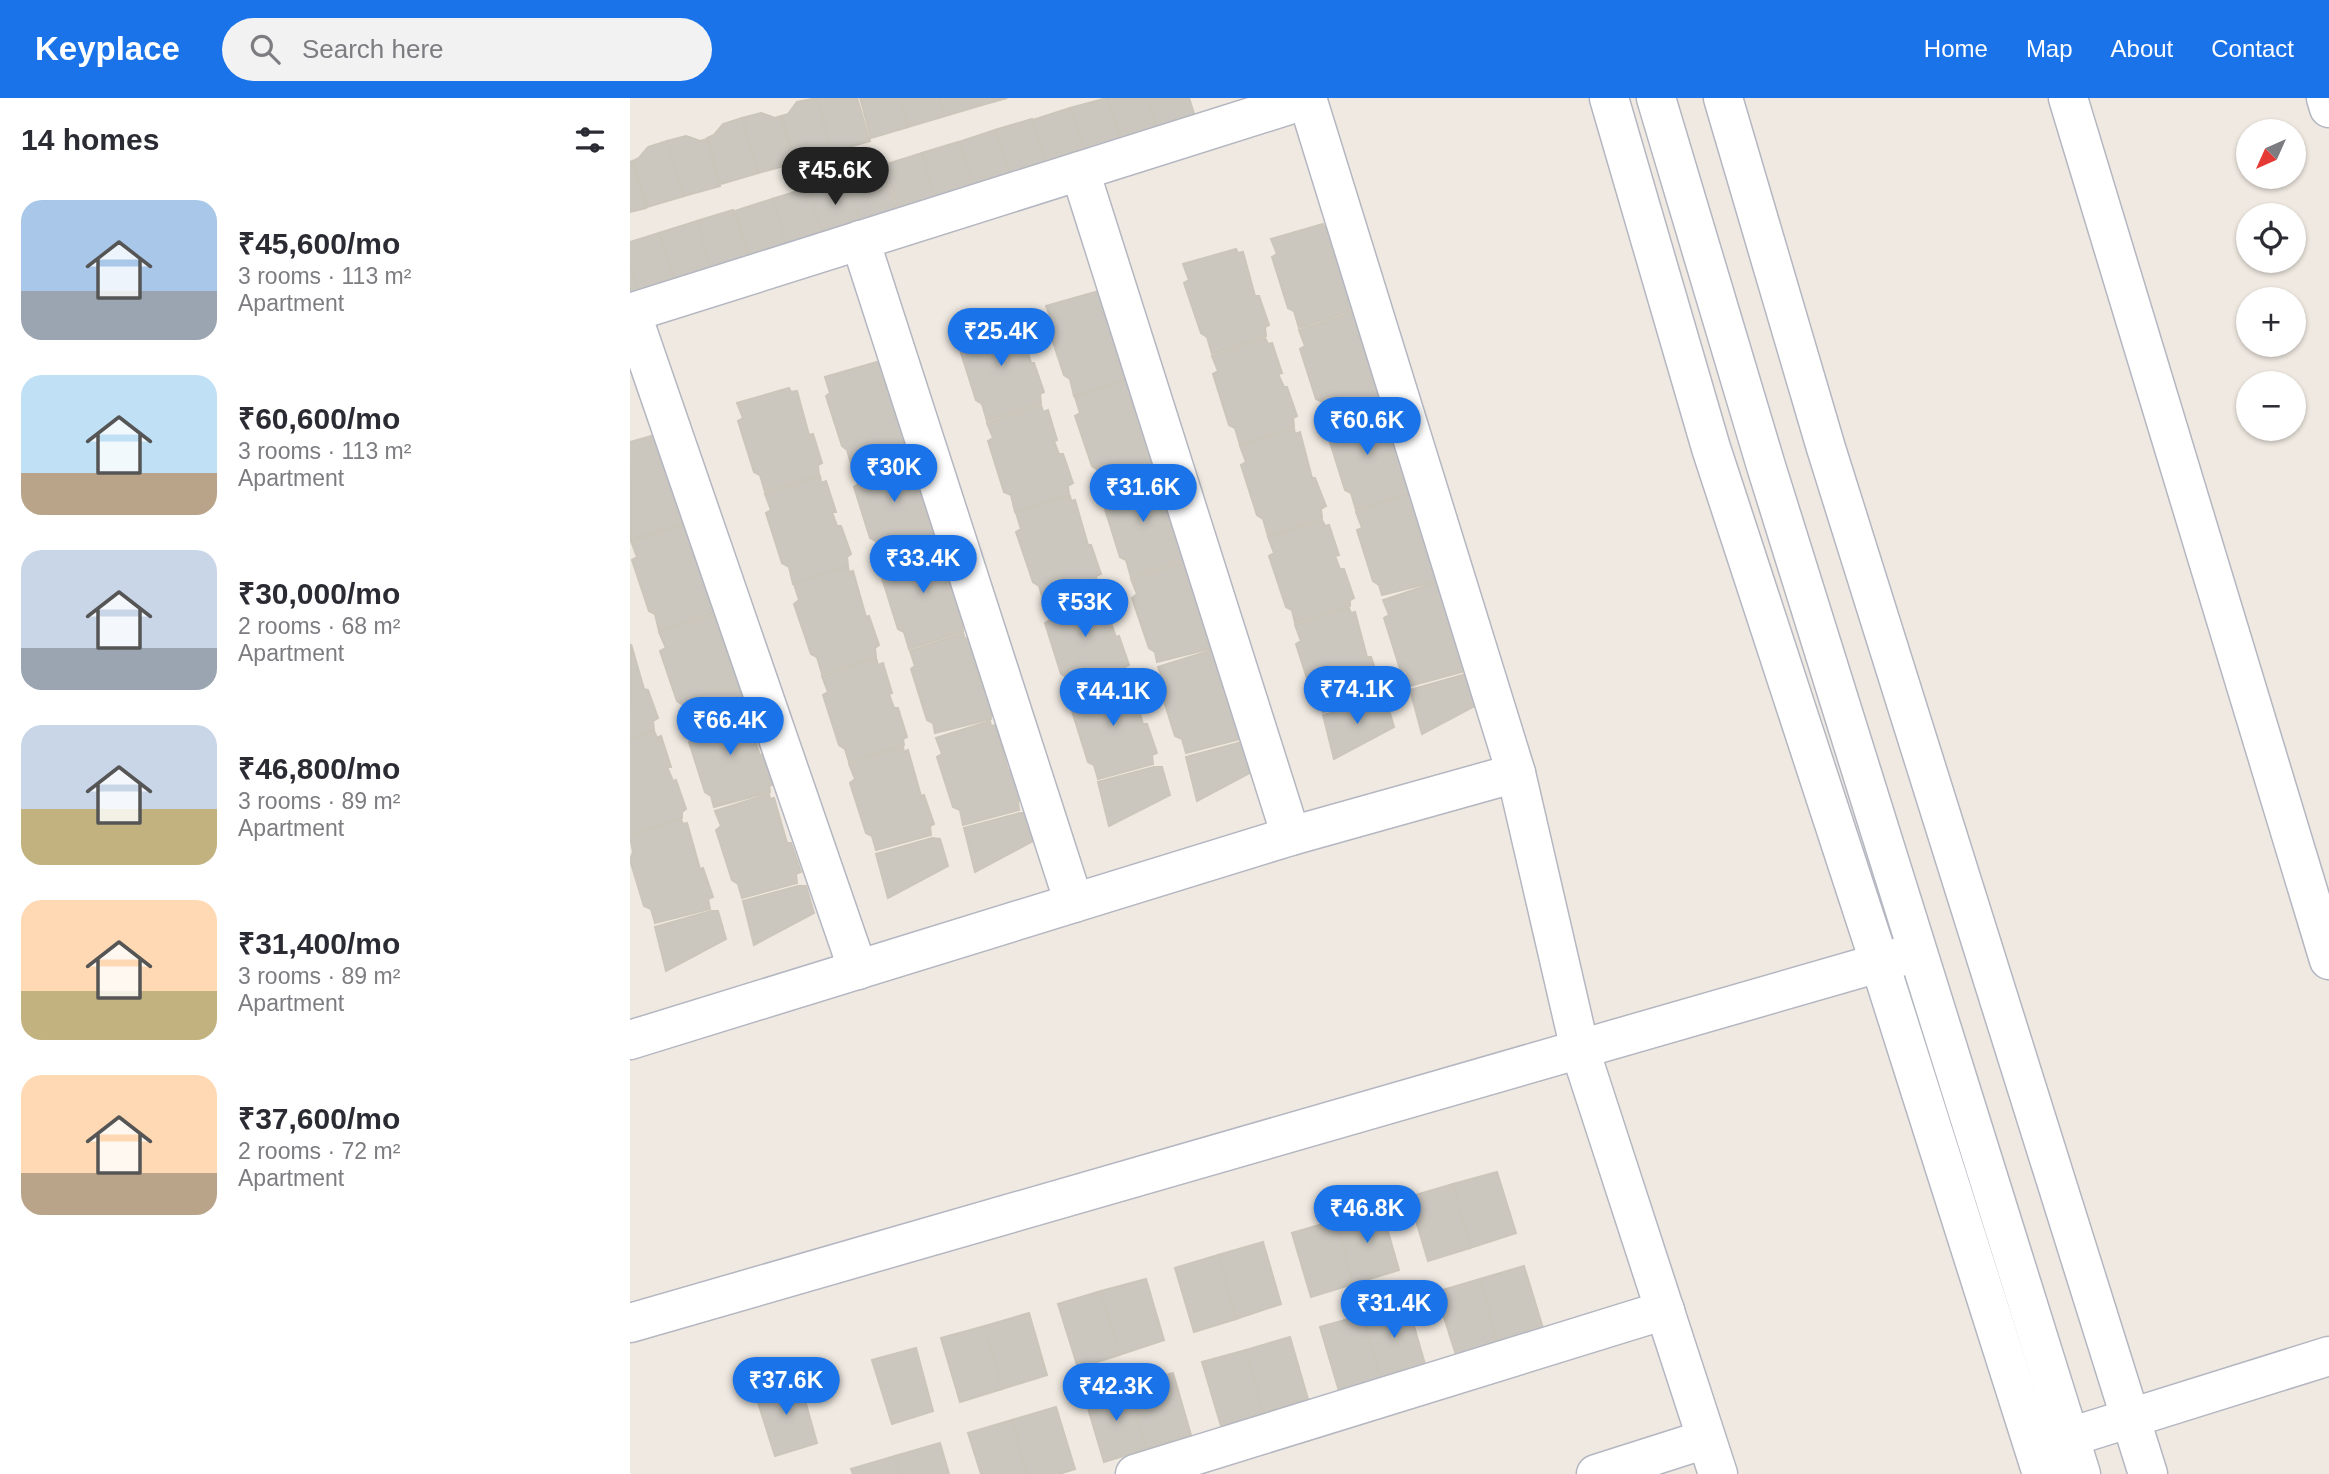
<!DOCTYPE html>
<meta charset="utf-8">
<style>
body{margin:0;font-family:Helvetica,sans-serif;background:#f2f2f3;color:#2b2b33;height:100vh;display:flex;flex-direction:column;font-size:26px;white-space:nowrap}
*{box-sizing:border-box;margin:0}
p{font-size:23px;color:#7c7c81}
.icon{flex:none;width:38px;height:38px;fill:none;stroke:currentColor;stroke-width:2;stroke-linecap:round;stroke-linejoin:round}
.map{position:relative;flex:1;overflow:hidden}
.sheet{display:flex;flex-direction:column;background:#fff;width:630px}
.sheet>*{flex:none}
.needle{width:46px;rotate:225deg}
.controls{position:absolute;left:1606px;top:21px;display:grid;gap:14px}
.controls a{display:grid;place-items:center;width:70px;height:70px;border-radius:50%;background:#fff;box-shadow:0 2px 5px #0004;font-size:35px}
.price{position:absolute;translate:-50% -60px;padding:0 16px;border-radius:24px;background:#1a73e8;color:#fff;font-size:23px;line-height:46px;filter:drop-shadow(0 2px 4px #0008)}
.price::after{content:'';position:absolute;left:50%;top:42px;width:21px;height:16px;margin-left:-10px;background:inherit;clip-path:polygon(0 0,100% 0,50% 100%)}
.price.active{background:#222;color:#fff}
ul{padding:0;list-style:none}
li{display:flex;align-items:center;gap:21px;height:175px;padding:0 21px}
li span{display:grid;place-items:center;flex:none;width:196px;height:140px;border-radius:21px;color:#555}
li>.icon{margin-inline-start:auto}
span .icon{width:84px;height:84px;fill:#fffc;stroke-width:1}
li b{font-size:30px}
h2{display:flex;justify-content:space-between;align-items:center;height:84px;padding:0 21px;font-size:30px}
header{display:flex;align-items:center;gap:42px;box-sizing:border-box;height:98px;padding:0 35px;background:#1a73e8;color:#fff}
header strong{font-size:33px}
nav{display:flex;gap:38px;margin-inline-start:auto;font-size:24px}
.search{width:490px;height:63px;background:#f2f2f3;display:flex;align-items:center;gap:18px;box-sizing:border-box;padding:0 24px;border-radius:38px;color:#7c7c81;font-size:26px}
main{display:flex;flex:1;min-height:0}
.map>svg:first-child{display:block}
.building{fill:#cbc7bf;stroke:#cbc5ba;stroke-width:2}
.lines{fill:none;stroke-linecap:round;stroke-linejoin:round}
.minor-casing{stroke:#b4b7c1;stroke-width:41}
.minor{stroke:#fff;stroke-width:38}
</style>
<header>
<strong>Keyplace</strong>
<div class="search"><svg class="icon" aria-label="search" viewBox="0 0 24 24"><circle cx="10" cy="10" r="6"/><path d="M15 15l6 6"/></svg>Search here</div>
<nav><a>Home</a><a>Map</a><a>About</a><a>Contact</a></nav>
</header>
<main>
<section class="sheet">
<h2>14 homes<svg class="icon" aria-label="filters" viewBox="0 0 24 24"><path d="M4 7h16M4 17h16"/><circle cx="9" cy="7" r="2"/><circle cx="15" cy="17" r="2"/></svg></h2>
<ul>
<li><span style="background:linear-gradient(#a9c7e8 65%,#9aa5b1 0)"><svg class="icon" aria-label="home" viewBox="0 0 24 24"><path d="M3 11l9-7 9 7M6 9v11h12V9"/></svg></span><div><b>₹45,600/mo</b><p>3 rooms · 113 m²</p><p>Apartment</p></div></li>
<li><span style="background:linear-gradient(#bfe0f5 70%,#b9a48a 0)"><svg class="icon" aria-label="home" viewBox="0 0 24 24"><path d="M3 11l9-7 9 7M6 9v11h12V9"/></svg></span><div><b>₹60,600/mo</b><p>3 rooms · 113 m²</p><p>Apartment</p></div></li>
<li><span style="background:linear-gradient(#c9d6e8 70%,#9aa5b1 0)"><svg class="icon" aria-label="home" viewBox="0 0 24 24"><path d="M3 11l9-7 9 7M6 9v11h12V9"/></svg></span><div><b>₹30,000/mo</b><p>2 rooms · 68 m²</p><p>Apartment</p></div></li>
<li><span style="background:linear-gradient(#c9d6e8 60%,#c2b280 0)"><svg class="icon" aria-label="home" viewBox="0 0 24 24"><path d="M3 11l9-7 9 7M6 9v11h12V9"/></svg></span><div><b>₹46,800/mo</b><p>3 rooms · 89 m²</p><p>Apartment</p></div></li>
<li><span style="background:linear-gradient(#ffd9b3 65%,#c2b280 0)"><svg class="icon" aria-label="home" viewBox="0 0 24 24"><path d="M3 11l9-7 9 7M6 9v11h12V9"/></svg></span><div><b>₹31,400/mo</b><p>3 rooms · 89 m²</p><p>Apartment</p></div></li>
<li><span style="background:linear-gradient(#ffd9b3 70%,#b9a48a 0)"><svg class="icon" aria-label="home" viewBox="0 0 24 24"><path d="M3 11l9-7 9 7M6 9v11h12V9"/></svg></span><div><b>₹37,600/mo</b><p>2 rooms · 72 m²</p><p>Apartment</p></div></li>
</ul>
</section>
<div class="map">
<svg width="1699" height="1376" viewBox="0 0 1699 1376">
<rect width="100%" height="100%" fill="#efe9e1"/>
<!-- building -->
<g class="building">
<path d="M187,0L202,54L166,64L152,18L158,16L167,4Z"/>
<path d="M187,0H227L240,43L202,54Z"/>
<path d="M230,0H270L278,29L241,40Z"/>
<path d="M270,0H310L315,18L278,29Z"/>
<path d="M310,0H350L352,7L315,18Z"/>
<path d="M350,0H377L352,7Z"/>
<path d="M477,0L492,45L458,65L440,10Z"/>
<path d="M478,0H518L532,42L492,45Z"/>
<path d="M518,0H559L566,22L532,42Z"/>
<path d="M440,10L458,65L418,68L403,22Z"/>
<path d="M131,15L145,20L151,18L165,65L128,75L112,20Z"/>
<path d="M112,20L128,75L91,86L77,40L84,37L93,26Z"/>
<path d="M402,21L417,67L383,87L365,32Z"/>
<path d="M365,32L383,87L343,90L329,44Z"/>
<path d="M56,38L70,43L77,41L90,88L54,98L37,43Z"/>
<path d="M37,43L54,98L17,109L3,63L9,60L18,49Z"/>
<path d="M328,44L343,90L308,109L292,55Z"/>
<path d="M292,55L308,109L269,113L254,67Z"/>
<path d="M2,63L16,110L0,114V64Z"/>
<path d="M252,67L267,113L233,133L215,79Z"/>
<path d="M215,79L233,133L193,136L178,90Z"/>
<path d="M178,90L193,136L159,155L142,101Z"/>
<path d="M142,101L159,155L119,159L105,113Z"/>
<path d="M103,112L118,158L83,178L67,123Z"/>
<path d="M67,123L83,178L44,181L29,135Z"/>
<path d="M693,126L695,130L701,129L723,212L669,230L664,213L658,210L642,159L647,156L641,141Z"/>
<path d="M29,135L44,181L10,200L0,169V144Z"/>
<path d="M606,151L608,155L613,154L625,198H629L639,227L635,229L636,238L582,256L577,239L571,235L554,185L559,182L553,166Z"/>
<path d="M0,169L10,200L0,203Z"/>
<path d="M469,193L499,280L444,298L440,281L434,277L417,226L422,223L416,208Z"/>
<path d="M723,214L725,221L730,219L752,304L697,322L693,304L686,301L670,251L675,248L669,232Z"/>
<path d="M382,218L383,223L389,222L401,265H404L414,294L410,296L411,305L357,323L352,306L346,302L330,252L335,249L329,233Z"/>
<path d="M635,240L638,246L642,245L652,275L648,276L654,289H657L667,318L663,320L664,329L610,347L605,330L599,327L583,276L588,273L582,258Z"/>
<path d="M247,264L249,268H254L277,351L222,369L217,352L212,348L196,298L200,295L195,279Z"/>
<path d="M499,281L527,371L473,389L468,372L462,368L445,318L450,315L445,299Z"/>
<path d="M159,290L161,294L167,293L179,337L183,336L192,365L188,367L189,377L135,394L130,377L124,374L108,323L113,320L107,305Z"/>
<path d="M751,305L780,395L726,412L721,395L715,392L699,341L704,338L698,322Z"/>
<path d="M411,307L413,314L418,312L427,342L424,343L429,356H433L443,385L438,388L439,397L385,414L381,397L374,394L358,343L363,340L357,325Z"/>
<path d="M664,331L665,336L670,334L682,380H685L696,408L691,411L692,420L638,438L633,421L627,417L611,367L616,364L610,348Z"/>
<path d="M25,337L55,424L1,442L0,344Z"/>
<path d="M277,353L279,359L284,358L305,443L251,461L246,443L240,440L224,389L228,386L223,371Z"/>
<path d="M527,372L555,462L501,479L496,462L490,459L474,408L479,405L473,390Z"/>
<path d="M190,378L191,385L196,383L206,414H202L207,428H211L221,456L217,459L218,468L163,486L159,469L152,465L136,415L141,412L135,396Z"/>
<path d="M780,396L808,483L752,497L749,487L743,483L727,432L732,430L726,414Z"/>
<path d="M440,398L441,403L445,402L458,447H461L471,476L466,478L467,487L414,505L409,488L403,484L386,434L391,431L386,415Z"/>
<path d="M692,422L695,428L699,427L709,457L705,458L710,471H714L724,500L720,502V508L665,525L662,512L656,509L639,458L644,455L638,439Z"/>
<path d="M55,426L84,515L29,533L25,516L19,513L2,462L7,459L1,443Z"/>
<path d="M305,444L306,449L311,447L337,522L332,524L333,533L279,551L274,534L268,531L252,480L257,477L251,461Z"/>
<path d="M555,464L583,550L527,564L525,554L519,550L502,500L507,496L501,481Z"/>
<path d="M218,469L219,474L223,473L236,519L239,518L249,547L245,550L246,559L192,576L187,559L181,556L164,506L169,502L164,486Z"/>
<path d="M807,484L808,490L812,488L835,573L780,588L776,574L770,571L754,520L759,517L753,502Z"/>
<path d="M468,489L470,495L475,494L484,524L481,525L486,539L489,538L499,567L495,569V575L440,592L437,579L431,576L415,525L420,522L414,507Z"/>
<path d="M719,510L721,515L725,514L737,559H741L751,588L746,590L748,599L693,614L689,600L682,596L666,546L671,543L665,527Z"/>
<path d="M84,517L85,522L90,521L102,566H105L115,594L111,597L112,606L58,624L53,607L47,603L30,553L36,550L29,534Z"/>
<path d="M333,535L335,541L340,539L350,570H346L351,584H355L365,613L361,615V621L305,635L303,625L297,622L281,571L285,568L280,553Z"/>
<path d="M1,546L14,591L18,592L28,620L23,623L24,632L0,640Z"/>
<path d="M582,552L610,641L556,655L552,641L545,638L529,587L534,584L528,569Z"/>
<path d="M246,560L248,567L253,565L262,595L259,596L264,610H268L277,639L273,641L274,647L219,664L215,651L209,647L193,597L198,594L192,578Z"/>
<path d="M836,576L852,604L792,636L780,592Z"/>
<path d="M495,577L496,582L500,581L513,626H517L527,655L522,657L523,666L468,681L464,667L458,664L442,613L446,610L441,594Z"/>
<path d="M749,602H756L764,629L704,661L693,617Z"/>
<path d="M112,608L114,614L119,612L129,643H125L130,657H134L144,686L139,688L140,694L84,709L81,698L75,694L59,644L64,641L58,625Z"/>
<path d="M360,623L361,628L366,627L378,672H382L392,701L388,703L389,712L333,727L330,712L323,709L307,659L312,656L306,640Z"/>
<path d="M24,633L27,640L31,638L41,669H37L43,683L46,682L56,711L52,714V720L0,736V641Z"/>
<path d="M612,644L627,671L567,703L556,659Z"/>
<path d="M273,648L274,654L278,652L291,698L294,697L304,726L300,728L301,737L246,752L242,738L236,735L220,685L225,681L219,666Z"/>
<path d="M524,669H532L540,697L479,728L468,684Z"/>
<path d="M139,696L140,701L144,700L157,745H161L171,774L166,776L167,785L112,800L108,786L102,782L86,732L91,728L85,713Z"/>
<path d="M390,715H397L405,742L345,774L334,730Z"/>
<path d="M51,721L53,726L57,725L70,771L73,770L83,799L78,801L80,811L25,825L21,811L14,808L0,762L3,754L0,738Z"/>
<path d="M302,740L310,741L318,768L258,800L246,756Z"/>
<path d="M168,788H176L184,815L124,847L113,803Z"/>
<path d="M81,813H88L96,841L36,873L25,829Z"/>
<path d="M867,1074L886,1135L840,1150L823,1086Z"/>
<path d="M823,1086L840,1150L798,1163L779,1099Z"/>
<path d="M751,1109L769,1172L723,1186L706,1122Z"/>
<path d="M706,1122L723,1186L681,1199L662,1135Z"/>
<path d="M633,1144L651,1206L606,1221L588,1157Z"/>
<path d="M588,1157L606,1221L564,1234L545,1170Z"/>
<path d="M894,1168L913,1230L867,1244L850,1181Z"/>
<path d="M516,1181L534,1242L489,1257L471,1193Z"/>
<path d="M850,1181L867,1244L826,1257L806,1194Z"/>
<path d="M471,1193L489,1257L448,1270L428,1206Z"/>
<path d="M777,1204L795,1266L750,1280L733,1217Z"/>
<path d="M399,1215L417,1277L372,1291L355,1228Z"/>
<path d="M733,1217L750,1280L709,1293L690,1229Z"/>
<path d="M355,1228L372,1291L330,1304L311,1240Z"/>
<path d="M660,1239L678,1301L633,1315L616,1252Z"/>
<path d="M286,1250L303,1313L262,1326L242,1262Z"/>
<path d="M616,1252L633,1315L591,1328L572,1264Z"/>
<path d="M543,1275L561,1337L516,1351L499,1287Z"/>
<path d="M169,1281L187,1345L145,1358L125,1295Z"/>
<path d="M499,1287L516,1351L474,1364L455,1300Z"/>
<path d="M426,1309L445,1371L429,1376H397L382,1322Z"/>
<path d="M382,1322L397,1376H351L338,1335Z"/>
<path d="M310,1345L319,1376H270L265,1358Z"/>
<path d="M265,1358L270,1376H223L221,1371Z"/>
</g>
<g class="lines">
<defs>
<g id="minor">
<path d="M677,0L886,675L950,952L1088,1376"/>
<path d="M979,0L1081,350L1250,866L1412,1376"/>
<path d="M1026,0L1136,368L1451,1376"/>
<path d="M1093,0L1196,350L1518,1376"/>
<path d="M1438,0L1699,862"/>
<path d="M1696,0L1699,10"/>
<path d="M450,73L661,738"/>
<path d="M230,142L444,805"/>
<path d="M1,214L228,872"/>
<path d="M0,215L678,1"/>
<path d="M0,942L661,738L886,675"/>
<path d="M0,1225L1273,858"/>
<path d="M1440,1339L1699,1258"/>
<path d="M505,1376L1035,1212"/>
<path d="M966,1376L1076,1341"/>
</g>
</defs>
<!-- minor casing -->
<use href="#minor" class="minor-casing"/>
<!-- minor -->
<use href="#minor" class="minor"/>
</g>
</svg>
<div class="controls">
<a><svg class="needle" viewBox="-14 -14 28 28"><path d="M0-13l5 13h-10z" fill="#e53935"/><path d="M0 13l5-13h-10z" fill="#7c7c81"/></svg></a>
<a><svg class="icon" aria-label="locate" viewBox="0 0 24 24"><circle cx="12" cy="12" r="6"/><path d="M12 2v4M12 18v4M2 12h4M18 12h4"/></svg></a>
<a>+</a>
<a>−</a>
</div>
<b class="price active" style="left:205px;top:109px">₹45.6K</b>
<b class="price" style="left:371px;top:270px">₹25.4K</b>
<b class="price" style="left:737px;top:359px">₹60.6K</b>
<b class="price" style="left:264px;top:406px">₹30K</b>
<b class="price" style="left:513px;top:426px">₹31.6K</b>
<b class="price" style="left:293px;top:497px">₹33.4K</b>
<b class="price" style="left:455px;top:541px">₹53K</b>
<b class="price" style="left:727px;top:628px">₹74.1K</b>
<b class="price" style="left:483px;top:630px">₹44.1K</b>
<b class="price" style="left:100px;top:659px">₹66.4K</b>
<b class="price" style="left:737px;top:1147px">₹46.8K</b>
<b class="price" style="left:764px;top:1242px">₹31.4K</b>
<b class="price" style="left:156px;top:1319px">₹37.6K</b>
<b class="price" style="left:486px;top:1325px">₹42.3K</b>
</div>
</main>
